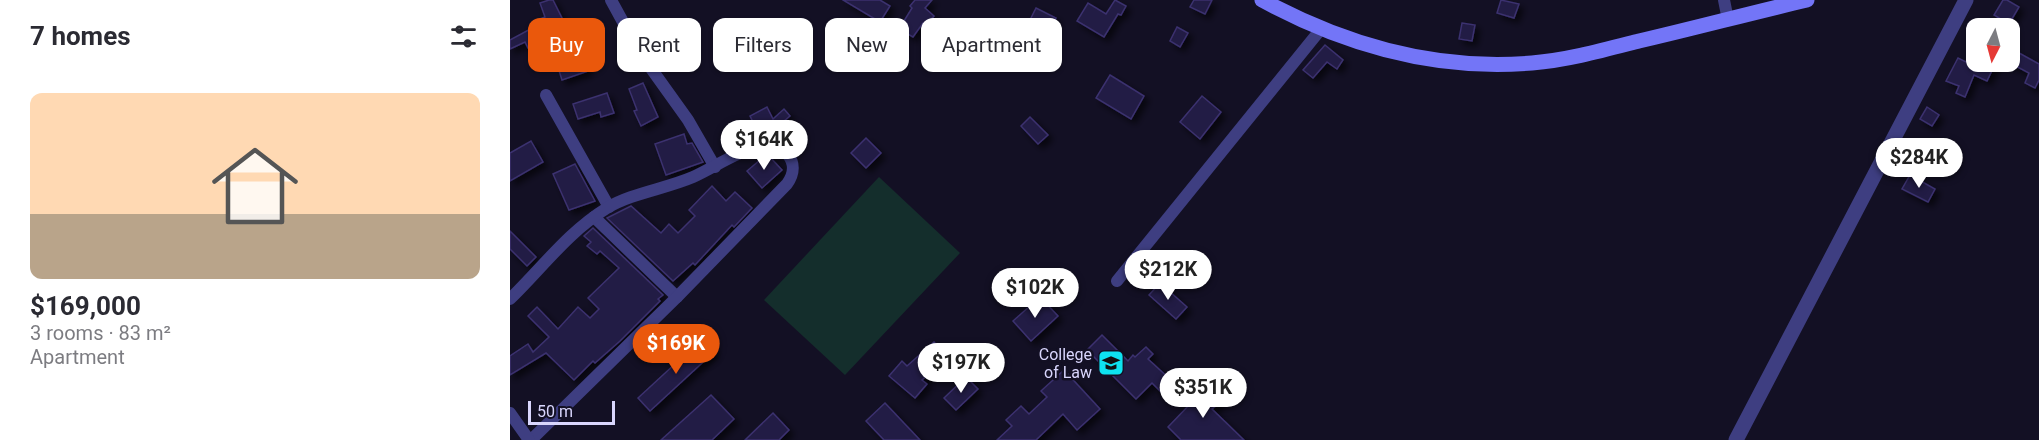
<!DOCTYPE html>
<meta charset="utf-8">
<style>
body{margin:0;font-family:Roboto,sans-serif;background:#f7f7f7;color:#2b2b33;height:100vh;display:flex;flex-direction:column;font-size:22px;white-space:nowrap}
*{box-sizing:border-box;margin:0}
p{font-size:20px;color:#7c7c81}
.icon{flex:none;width:33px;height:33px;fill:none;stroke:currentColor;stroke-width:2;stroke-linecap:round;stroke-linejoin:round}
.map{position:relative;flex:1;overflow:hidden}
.sheet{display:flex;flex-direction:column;background:#fff;width:510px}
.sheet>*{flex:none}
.banner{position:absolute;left:18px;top:18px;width:570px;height:54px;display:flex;gap:12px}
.needle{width:39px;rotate:186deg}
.buttons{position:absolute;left:1456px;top:18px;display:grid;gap:12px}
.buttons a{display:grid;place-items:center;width:54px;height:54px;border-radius:12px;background:#fff;box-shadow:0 2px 4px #0004;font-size:30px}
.scale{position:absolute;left:18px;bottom:15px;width:87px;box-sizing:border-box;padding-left:6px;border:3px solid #d9d6fd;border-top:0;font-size:16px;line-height:21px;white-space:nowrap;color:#d9d6fd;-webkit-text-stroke:4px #131024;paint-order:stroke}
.price{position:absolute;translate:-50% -51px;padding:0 14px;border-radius:21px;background:#fff;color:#222;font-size:20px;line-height:39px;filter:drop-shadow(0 2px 3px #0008)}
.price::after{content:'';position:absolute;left:50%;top:36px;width:18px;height:14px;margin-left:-9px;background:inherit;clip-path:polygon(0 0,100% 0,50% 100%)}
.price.current{background:#ea580c;color:#fff}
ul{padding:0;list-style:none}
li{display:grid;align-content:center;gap:12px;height:318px;padding:0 30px}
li+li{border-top:2px solid #e1e1e2}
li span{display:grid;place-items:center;height:186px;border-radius:12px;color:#555}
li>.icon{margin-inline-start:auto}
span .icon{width:108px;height:108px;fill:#fffc;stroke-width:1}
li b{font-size:26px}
h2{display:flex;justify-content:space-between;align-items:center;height:72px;padding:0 30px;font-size:26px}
.pill{padding:0 21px;border-radius:12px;background:#fff;box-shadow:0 2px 4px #0004;font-size:21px;line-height:54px}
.pill.current{background:#ea580c;color:#fff}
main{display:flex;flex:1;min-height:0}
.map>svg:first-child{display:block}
.green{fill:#142e2c}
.building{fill:#241d44;stroke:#3b316f;stroke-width:1.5;filter:url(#shadow)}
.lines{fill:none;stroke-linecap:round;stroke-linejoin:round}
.minor{stroke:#3e3e81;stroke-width:12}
.tertiary{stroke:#3e3e81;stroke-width:15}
.secondary{stroke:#7375f7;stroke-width:15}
.labels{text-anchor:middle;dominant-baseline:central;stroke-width:5;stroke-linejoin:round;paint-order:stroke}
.poi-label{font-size:16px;fill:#d9d6fd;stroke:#131024;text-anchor:end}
</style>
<main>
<section class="sheet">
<h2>7 homes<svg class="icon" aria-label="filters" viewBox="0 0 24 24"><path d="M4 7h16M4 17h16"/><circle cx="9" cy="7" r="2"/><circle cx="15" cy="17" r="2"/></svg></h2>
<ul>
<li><span style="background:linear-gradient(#ffd9b3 65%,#b9a48a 0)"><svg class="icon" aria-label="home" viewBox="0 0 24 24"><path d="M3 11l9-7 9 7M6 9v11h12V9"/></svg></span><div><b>$169,000</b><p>3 rooms · 83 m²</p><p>Apartment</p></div></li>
</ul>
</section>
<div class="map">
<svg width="1529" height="440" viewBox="0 0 1529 440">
<defs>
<filter id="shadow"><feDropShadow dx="4.5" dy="4.5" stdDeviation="3" flood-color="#0009"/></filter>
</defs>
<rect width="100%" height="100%" fill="#131024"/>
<!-- green -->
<path class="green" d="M369,177L450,253L335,375L254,300Z"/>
<!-- building -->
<g class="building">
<path d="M39,0H43L53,20L33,28L30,19L35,17L30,3Z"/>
<path d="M333,0H370L380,6L370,22Z"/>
<path d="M405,0H422L415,8L424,16L416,25L413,23L403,37L389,29L402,8L400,6Z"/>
<path d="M605,0L616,6L611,15L608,14L594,37L567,21L578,3L596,14Z"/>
<path d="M684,0H702L695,14L680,7Z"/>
<path d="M991,0L1009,4L1004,18L987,13Z"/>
<path d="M1493,0H1497L1509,7L1499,24L1484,15Z"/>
<path d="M526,8L546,18L538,34L518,24Z"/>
<path d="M952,23L965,25L962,41L949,39Z"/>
<path d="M24,27L32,41L18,48L15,42L0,49V40Z"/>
<path d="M667,27L678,33L670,47L660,41Z"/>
<path d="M1467,39V62H1486L1477,81L1464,75L1455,97L1446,93L1449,86L1436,81L1448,58L1456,62Z"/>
<path d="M815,45L833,60L827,69L817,62L803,78L793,70Z"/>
<path d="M1500,48L1529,64V80L1525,88L1515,83L1519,73L1500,63Z"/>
<path d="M72,55L78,71L52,80L47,64Z"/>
<path d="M600,75L634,96L621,119L586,98Z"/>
<path d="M133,83L148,117L131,126L124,111L127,110L119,89Z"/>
<path d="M97,93L104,113L91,117L90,112L68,119L63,104Z"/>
<path d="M692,96L711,112L690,139L670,122Z"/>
<path d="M257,107L263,119L274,109L280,116L267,127L269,132L258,137L251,138L240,116Z"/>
<path d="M1417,107L1429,115L1422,126L1410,119Z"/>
<path d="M520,117L538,135L528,144L511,126Z"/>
<path d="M174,134L177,144L182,143L193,162L156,175L145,144Z"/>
<path d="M356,138L371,153L356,168L341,153Z"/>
<path d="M21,141L33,162L0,181V153Z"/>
<path d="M257,154L272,170L252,188L237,171Z"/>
<path d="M65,164L85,201L59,210L43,174Z"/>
<path d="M1400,175L1425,189L1418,202L1392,189Z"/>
<path d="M202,186L216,201L225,192L242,208L224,227L222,225L185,265L183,263L163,281L97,218L121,206L151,233L159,224L168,233L185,216L179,210Z"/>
<path d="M83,228L153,295L148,299L150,301L110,341L85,363L83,361L64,380L36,353L0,375V356L18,344L23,352L39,337L18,316L27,307L48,329L68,307L80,318L89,309L78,298L109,268L90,251L87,254L77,246L81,242L74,236Z"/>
<path d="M0,231L26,257L17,266L0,249Z"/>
<path d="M650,283L677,307L666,319L639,295Z"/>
<path d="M530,297L548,316L521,341L503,321Z"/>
<path d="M592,335L618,361L623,355L625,357L636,347L643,354L638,359L662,381L651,392L642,383L626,399L577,350Z"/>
<path d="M192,339L204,352L140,411L128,398Z"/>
<path d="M424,342L438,358L412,380L417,384L405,398L379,376L392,361L397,366Z"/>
<path d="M554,370L590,409L567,430L553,414L526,440H487L502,426L496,420L511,406L519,414L537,397L531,391Z"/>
<path d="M456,377L468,389L446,410L434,398Z"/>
<path d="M696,382L713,400L702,409L734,440H671L658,427L683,401L679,397Z"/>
<path d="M201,395L224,419L202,440H151Z"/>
<path d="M375,403L410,440H374L356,421Z"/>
<path d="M263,413L279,430L269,440H235Z"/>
</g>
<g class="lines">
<!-- minor -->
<g class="minor">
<path d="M101,0L130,53L178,120L205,167"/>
<path d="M1214,0L1218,20"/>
<path d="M36,95L99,207"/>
<path d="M84,217L167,297"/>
<path d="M607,281L811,29"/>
<path d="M0,299C32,268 58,232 97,208C122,193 155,189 183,177C203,168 228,151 249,146C273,141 293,162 277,184L167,297L21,440"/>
<path d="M0,413L19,440"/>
</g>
<!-- tertiary -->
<path class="tertiary" d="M1226,440L1456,0"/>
<!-- secondary -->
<path class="secondary" d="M752,0C835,45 927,71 1022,63C1058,60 1094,50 1129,41C1185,28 1241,13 1297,0"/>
</g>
<!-- icons -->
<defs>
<symbol id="university-square" viewBox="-11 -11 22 22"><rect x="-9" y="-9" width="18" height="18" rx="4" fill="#0ee3f0" stroke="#131024"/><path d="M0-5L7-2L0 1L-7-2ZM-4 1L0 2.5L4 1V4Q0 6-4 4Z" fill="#111"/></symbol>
</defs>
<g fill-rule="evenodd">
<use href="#university-square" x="586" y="348" width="30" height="30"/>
</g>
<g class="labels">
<!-- poi labels -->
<g class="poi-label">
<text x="582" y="354">College<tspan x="582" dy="18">of Law</tspan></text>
</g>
</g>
</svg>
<div class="buttons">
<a><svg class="needle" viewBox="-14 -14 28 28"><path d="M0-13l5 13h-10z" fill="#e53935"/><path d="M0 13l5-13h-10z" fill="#7c7c81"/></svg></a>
</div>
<div class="scale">50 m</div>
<b class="price" style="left:254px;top:171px">$164K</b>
<b class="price" style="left:1409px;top:189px">$284K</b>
<b class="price" style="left:658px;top:301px">$212K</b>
<b class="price" style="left:525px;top:319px">$102K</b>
<b class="price current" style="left:166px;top:375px">$169K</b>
<b class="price" style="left:451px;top:394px">$197K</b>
<b class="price" style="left:693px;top:419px">$351K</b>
<div class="banner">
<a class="pill current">Buy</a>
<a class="pill">Rent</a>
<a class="pill">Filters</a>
<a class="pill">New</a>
<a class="pill">Apartment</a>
</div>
</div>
</main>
